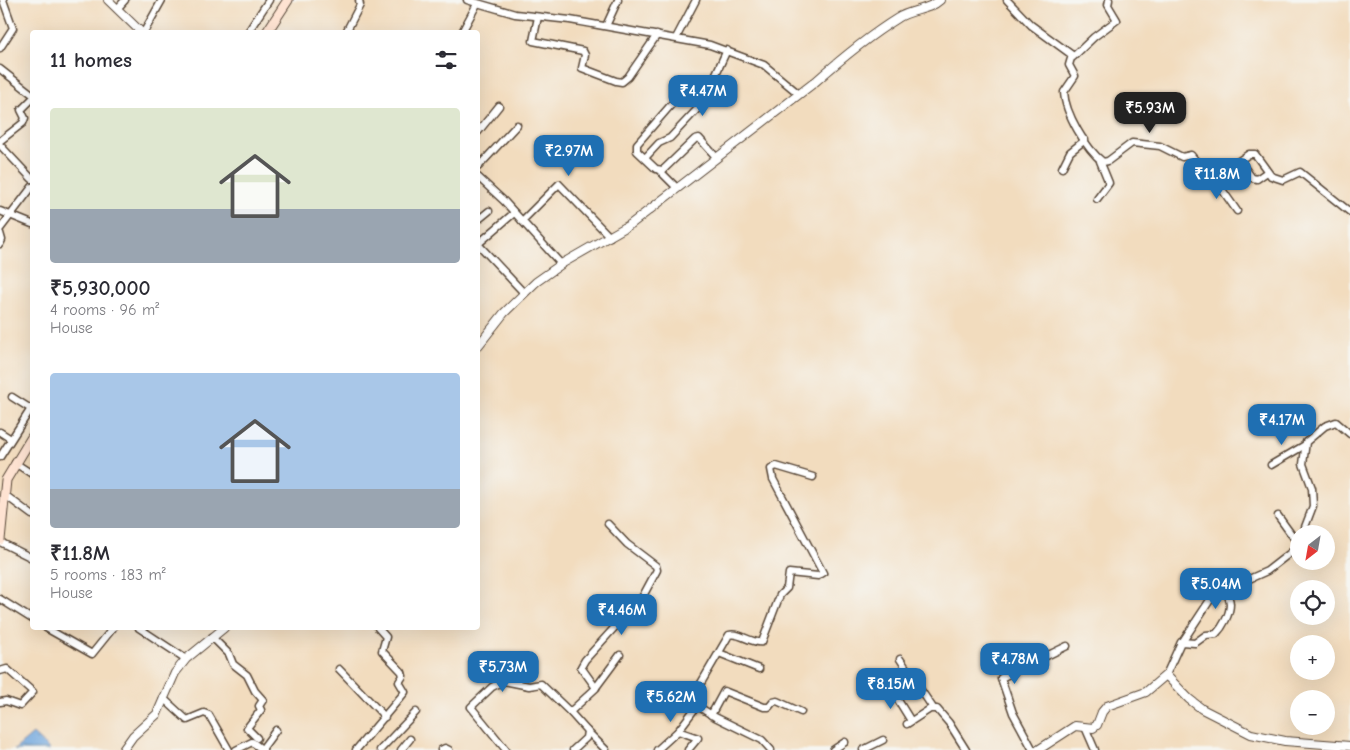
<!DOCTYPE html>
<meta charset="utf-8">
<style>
body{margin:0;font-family:"Comic Neue",sans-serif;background:#f2f2f3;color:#2b2b33;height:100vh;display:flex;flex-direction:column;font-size:19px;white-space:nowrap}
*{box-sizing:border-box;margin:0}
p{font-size:16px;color:#7c7c81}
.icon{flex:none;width:28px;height:28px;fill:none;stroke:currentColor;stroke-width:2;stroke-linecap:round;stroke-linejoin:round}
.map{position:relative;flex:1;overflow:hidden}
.side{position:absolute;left:30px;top:30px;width:450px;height:600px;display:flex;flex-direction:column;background:#fff;border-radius:5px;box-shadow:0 5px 20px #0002}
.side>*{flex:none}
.needle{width:32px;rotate:211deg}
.tools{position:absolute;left:1290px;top:525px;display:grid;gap:10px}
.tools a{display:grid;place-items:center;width:45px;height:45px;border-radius:50%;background:#fff;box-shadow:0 5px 20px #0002;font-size:25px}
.price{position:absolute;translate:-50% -42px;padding:0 11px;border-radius:10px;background:#1f6fb2;color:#fff;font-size:16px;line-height:32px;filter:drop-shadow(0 1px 2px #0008)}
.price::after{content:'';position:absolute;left:50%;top:30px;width:15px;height:11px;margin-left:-8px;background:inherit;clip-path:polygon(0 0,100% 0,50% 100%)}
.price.on{background:#222;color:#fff}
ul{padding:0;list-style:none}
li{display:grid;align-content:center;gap:10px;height:265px;padding:0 20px}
li span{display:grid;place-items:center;height:155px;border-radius:5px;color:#555}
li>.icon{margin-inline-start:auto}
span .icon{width:90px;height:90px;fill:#fffc;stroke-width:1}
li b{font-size:21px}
h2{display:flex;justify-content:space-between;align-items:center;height:60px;padding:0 20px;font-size:21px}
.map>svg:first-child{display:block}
.water{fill:url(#water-ripples);stroke:#55687e}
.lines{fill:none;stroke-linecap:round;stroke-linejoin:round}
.minor-casing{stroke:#564536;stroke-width:9}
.tertiary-casing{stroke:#564536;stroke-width:10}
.secondary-casing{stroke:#564536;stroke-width:11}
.minor{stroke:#fff;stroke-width:6}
.tertiary{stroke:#fff;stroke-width:8}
.secondary{stroke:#fee3d2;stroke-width:9}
</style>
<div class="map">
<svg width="1350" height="750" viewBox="0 0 1350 750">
<defs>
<pattern id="water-ripples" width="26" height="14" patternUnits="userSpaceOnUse" patternTransform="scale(1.25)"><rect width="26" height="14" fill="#6fa6dd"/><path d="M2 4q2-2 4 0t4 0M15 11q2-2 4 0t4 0" fill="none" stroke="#5c87b3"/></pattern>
</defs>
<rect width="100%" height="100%" fill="#f6f6f2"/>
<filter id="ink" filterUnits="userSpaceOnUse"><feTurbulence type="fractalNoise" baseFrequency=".02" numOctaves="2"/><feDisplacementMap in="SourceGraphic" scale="10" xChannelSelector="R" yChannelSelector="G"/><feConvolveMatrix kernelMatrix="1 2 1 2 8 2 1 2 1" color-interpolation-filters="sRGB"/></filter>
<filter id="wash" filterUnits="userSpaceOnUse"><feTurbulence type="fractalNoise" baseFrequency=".0096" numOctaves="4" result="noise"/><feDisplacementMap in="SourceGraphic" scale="20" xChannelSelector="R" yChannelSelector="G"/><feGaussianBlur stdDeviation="1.12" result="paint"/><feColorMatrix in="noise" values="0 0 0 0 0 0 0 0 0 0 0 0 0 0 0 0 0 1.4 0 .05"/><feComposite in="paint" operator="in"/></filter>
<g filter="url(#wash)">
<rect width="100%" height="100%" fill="#f2dcbe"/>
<!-- water -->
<path class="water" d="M33,734L50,750H14Z"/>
</g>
<g filter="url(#ink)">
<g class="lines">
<defs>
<g id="minor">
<path d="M467,0L515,14L570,20L710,45L764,65L799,94"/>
<path d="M1007,0L1031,25L1072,55L1069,65L1075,76L1064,92C1065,113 1086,149 1103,162L1108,161L1132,143L1160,146L1182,157L1191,155L1210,178L1217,176L1249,154H1255L1271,176L1283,180L1300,172L1350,212"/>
<path d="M117,9L125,0"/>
<path d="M538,17L533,41L583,51L585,55L582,68L616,81L622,82L628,77L657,35"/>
<path d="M606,26L618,0"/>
<path d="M144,32L162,0"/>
<path d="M248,32L269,0"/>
<path d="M346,32L360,5L359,0"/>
<path d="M462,32L477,4"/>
<path d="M676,38L696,0"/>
<path d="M0,48L13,28L3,0"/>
<path d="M1073,57L1094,37L1117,20L1108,5L1109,0"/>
<path d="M0,69L32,94"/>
<path d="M677,98L637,144V151L656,169L663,170L695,139L699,138L717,158"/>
<path d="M478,132L499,106"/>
<path d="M0,141L23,123L25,118L21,110L32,99"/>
<path d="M0,145L32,179"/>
<path d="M645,158L659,143L670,138L702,104L727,50"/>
<path d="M1240,161L1252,178L1257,179L1267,172"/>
<path d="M478,167L517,125"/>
<path d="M1062,168L1070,152L1085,140"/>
<path d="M659,170L677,188"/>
<path d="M478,177L504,201L561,264"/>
<path d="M1214,178L1237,211"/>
<path d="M1097,199L1109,183L1100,161"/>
<path d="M0,211L32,224"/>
<path d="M478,220L489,211"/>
<path d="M522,221L559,184L610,237"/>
<path d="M0,229L32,187"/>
<path d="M0,233L2,240L0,244"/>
<path d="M478,244L524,293"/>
<path d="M478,244L514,213"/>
<path d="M12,397L31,409"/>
<path d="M0,432L11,439"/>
<path d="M0,457L32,407"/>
<path d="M15,463L32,474"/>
<path d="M1271,465L1305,445"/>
<path d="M5,495L32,515"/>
<path d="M1278,516L1299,545"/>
<path d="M1306,534L1305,527L1313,506L1312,488L1303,464L1306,442L1325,426L1336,422L1350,434"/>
<path d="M0,542L32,558"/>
<path d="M0,599L32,619"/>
<path d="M46,628L92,654L113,628"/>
<path d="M139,628L186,659"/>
<path d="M212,637L229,654L233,664L247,675L255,691L263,700L259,706L261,710L247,728L257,738"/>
<path d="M1183,641L1212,597L1229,588"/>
<path d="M719,653L759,669"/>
<path d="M900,659L933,708"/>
<path d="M339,669L385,717"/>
<path d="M0,671L7,669L33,692L20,706L6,701L0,702"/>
<path d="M1166,675L1181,642L1195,643L1206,635L1216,634C1223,627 1230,614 1230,604C1230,597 1225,594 1229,588L1267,571L1299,546"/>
<path d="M885,685L893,692L911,721"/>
<path d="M597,686L620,655"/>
<path d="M669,688L715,717L762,740L771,750"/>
<path d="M163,698L187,720L204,713L209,715L229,750"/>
<path d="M690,702L729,635C740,632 751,644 762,642L780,595L787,588L789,573L818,576L823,573L773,479L771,469L776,466L813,477"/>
<path d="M711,715L724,691L764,707H769L773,702L777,701L801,712"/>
<path d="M907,724L930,709H937L949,723L966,750"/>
<path d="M1085,727L1095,750"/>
<path d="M587,731L606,750"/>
<path d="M678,731L698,738L688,750"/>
<path d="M262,749L276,730"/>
<path d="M236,750L252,742L263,750"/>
<path d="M356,750L405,692L399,682L403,676L402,672L382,651L386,637L378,628"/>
<path d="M380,750L416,712"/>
<path d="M401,750L410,739"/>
<path d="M441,750L445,748L449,750"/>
<path d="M506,750L471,707L492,687L504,681L529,686L541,684L570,712"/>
<path d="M573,750L586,738L587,731L570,712L596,688L581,667L585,660L643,596L657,570L656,566L627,544L608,524"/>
<path d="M657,750L678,731L697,706"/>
<path d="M833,750L845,742"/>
<path d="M863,750L883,740"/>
<path d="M1033,750L1013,713L1001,678L1067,646"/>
</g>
<g id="tertiary">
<path d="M108,0L141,32"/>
<path d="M478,346L504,313L536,282L563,263L631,224L815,82C841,59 869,36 898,18C911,9 928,11 940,0"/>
<path d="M123,750L133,736L157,714L175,673L186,659L224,628"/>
<path d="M1038,750L1075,726L1093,728L1097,725L1102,712L1107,706L1146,692L1166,675L1189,699L1202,709L1251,734L1285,741L1350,746"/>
</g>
<g id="secondary">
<path d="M267,32L288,0"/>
<path d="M0,540L6,480L32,437"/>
</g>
</defs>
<!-- minor casing -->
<use href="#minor" class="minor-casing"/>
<!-- tertiary casing -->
<use href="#tertiary" class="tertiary-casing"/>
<!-- secondary casing -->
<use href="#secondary" class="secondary-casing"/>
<!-- minor -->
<use href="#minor" class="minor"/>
<!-- tertiary -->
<use href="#tertiary" class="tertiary"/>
<!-- secondary -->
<use href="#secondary" class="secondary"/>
</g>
</g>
</svg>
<div class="tools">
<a><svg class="needle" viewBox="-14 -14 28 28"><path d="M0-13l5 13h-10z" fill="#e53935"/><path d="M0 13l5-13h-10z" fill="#7c7c81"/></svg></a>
<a><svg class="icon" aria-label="locate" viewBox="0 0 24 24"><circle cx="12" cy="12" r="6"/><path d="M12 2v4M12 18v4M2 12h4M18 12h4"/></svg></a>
<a>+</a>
<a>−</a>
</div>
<b class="price" style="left:703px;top:117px">₹4.47M</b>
<b class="price on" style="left:1150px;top:134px">₹5.93M</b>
<b class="price" style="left:569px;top:177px">₹2.97M</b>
<b class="price" style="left:1217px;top:200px">₹11.8M</b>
<b class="price" style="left:1282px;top:446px">₹4.17M</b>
<b class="price" style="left:1216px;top:610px">₹5.04M</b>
<b class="price" style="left:622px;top:636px">₹4.46M</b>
<b class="price" style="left:1015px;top:685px">₹4.78M</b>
<b class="price" style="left:503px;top:693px">₹5.73M</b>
<b class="price" style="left:891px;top:710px">₹8.15M</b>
<b class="price" style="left:671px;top:723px">₹5.62M</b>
<section class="side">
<h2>11 homes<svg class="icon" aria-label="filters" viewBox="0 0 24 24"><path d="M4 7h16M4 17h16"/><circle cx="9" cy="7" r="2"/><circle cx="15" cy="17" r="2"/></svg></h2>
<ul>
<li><span style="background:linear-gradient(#dfe7d0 65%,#9aa5b1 0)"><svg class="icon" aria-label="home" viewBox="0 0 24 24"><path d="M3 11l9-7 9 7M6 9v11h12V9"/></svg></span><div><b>₹5,930,000</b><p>4 rooms · 96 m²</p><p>House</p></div></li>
<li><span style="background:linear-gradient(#a9c7e8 75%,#9aa5b1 0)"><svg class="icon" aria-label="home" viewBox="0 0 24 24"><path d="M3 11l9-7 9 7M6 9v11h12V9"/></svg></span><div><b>₹11.8M</b><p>5 rooms · 183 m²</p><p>House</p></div></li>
</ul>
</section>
</div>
